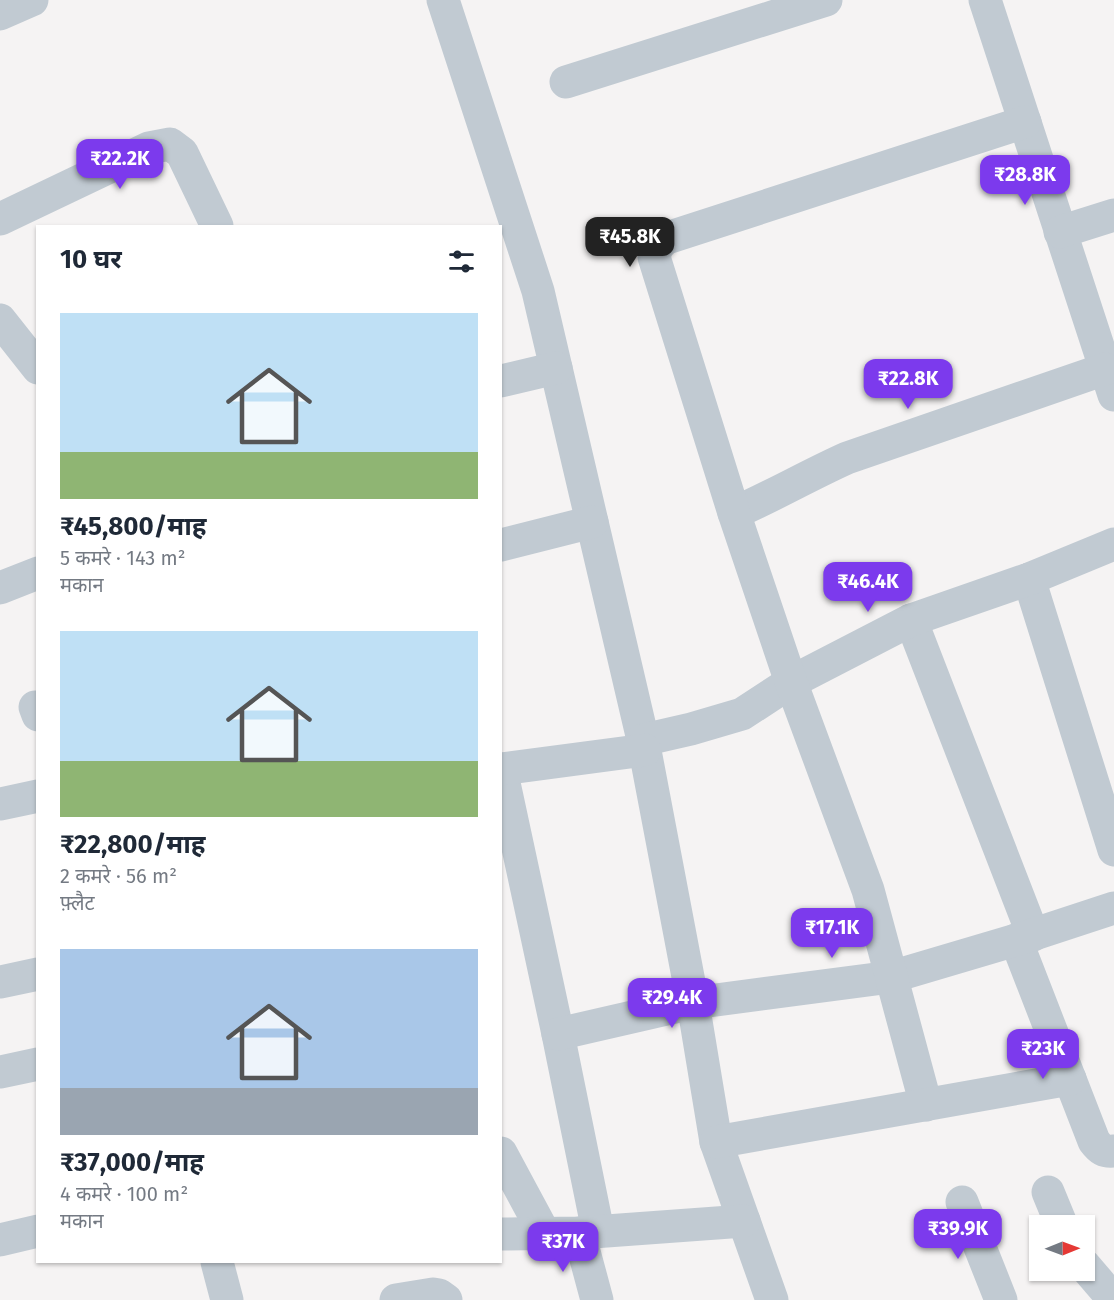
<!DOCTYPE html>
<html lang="hi">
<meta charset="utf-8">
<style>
body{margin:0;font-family:"Fira Sans","Noto Sans Devanagari",sans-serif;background:#f2f2f3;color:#1f2937;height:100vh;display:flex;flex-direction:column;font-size:22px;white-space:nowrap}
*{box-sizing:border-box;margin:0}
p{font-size:20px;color:#747a83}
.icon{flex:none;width:33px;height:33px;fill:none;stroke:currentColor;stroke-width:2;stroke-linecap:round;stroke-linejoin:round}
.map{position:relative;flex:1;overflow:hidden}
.panel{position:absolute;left:36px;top:225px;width:466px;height:1038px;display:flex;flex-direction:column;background:#fff;border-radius:0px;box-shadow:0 2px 4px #0004}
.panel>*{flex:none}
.needle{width:39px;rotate:89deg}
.controls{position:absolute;left:1029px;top:1215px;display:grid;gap:12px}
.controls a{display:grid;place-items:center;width:66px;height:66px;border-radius:0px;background:#fff;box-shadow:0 2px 4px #0004;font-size:30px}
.price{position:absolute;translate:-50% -51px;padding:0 14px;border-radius:12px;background:#7c3aed;color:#fff;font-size:20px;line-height:39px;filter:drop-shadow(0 2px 3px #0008)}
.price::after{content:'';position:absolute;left:50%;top:36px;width:18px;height:14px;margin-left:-9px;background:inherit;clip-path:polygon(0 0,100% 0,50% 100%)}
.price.active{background:#222;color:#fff}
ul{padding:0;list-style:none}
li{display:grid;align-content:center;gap:12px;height:318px;padding:0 24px}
li span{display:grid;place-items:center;height:186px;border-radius:0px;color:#555}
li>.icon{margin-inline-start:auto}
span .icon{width:108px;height:108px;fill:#fffc;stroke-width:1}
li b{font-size:26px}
h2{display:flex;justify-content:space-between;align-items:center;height:72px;padding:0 24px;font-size:26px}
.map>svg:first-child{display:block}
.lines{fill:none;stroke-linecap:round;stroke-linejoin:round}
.minor{stroke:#c1cad2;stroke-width:33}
</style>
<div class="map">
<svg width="1114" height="1300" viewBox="0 0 1114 1300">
<rect width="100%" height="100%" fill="#f5f3f3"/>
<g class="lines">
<!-- minor -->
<g class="minor">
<path d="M443,0L538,291L643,740L693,1003L716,1142L772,1300"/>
<path d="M985,0L1114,395"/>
<path d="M0,14L32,0"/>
<path d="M566,82L826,0"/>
<path d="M0,219L149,148L170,144L182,153L217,226"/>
<path d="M1060,232L1114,215"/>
<path d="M0,320L38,368"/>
<path d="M501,381L556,368"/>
<path d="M734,513C773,496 809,475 847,458L1105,369"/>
<path d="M501,545L592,522"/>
<path d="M1029,579L1114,850"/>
<path d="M0,588L38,573"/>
<path d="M911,620L1033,935"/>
<path d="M35,707L38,715"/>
<path d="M643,740L691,729L742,714L791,682L911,620L1029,579L1114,544"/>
<path d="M501,769L558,1034L598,1231"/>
<path d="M501,769L645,750"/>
<path d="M0,804L38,796"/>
<path d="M1016,940L1094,1141C1100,1149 1104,1152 1114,1151"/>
<path d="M0,982L38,974"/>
<path d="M558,1034L693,1003L891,977L1016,940L1114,908"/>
<path d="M0,1072L38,1064"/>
<path d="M926,1105L868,890L791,682L734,513L654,257C656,248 659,243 667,238L1025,122"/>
<path d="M716,1142L1070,1079"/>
<path d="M501,1153L544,1233"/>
<path d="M1048,1192L1062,1226"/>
<path d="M962,1202L1001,1300"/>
<path d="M579,1233L597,1300"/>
<path d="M501,1234L579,1233L744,1221"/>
<path d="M0,1240L38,1231"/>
<path d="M217,1262L227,1300"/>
<path d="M1084,1265L1114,1300"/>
<path d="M396,1300L433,1294L439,1295L446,1300"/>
</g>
</g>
</svg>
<div class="controls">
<a><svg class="needle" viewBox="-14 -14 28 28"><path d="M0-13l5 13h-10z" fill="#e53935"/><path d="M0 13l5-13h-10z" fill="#747a83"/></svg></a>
</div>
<b class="price" style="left:120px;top:190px">₹22.2K</b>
<b class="price" style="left:1025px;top:206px">₹28.8K</b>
<b class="price active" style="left:630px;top:268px">₹45.8K</b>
<b class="price" style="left:908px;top:410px">₹22.8K</b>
<b class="price" style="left:868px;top:613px">₹46.4K</b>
<b class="price" style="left:832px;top:959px">₹17.1K</b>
<b class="price" style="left:672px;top:1029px">₹29.4K</b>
<b class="price" style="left:1043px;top:1080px">₹23K</b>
<b class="price" style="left:958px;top:1260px">₹39.9K</b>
<b class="price" style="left:563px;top:1273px">₹37K</b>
<section class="panel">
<h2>10 घर<svg class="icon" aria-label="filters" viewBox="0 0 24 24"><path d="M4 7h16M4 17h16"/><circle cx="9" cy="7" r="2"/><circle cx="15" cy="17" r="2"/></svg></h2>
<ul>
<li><span style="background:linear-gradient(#bfe0f5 75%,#8fb573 0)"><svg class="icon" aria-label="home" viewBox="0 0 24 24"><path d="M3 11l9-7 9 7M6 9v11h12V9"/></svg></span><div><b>₹45,800/माह</b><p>5 कमरे · 143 m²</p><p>मकान</p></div></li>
<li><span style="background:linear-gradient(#bfe0f5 70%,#8fb573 0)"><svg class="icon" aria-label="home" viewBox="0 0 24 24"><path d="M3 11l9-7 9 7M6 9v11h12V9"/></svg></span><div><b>₹22,800/माह</b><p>2 कमरे · 56 m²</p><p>फ़्लैट</p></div></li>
<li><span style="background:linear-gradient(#a9c7e8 75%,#9aa5b1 0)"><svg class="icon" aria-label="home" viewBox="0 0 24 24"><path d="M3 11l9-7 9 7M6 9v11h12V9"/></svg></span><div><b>₹37,000/माह</b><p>4 कमरे · 100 m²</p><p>मकान</p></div></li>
</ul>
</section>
</div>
